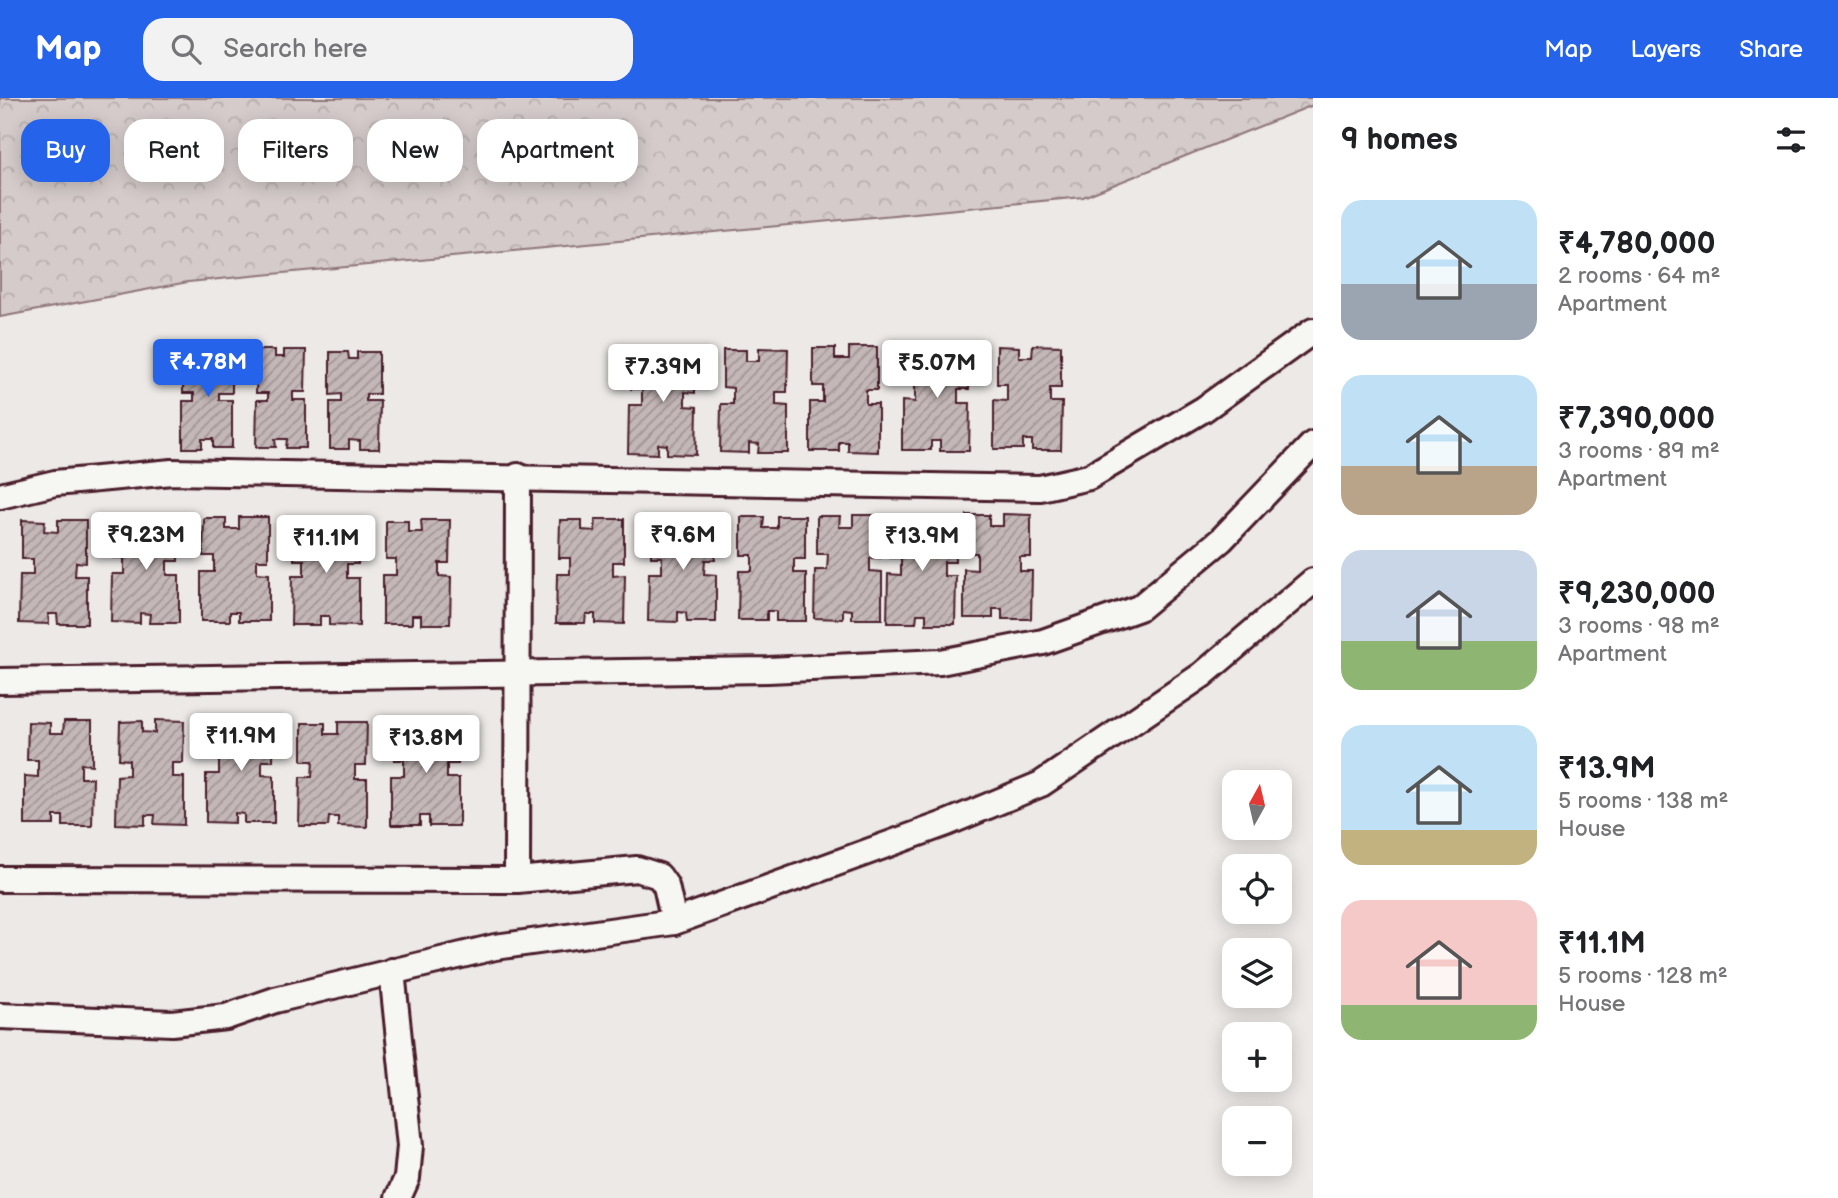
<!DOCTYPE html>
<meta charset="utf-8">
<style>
body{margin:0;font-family:"Balsamiq Sans",sans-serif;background:#f2f2f2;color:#202124;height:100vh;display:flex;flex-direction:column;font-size:26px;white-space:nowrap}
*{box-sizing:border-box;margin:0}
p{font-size:23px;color:#757577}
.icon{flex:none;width:38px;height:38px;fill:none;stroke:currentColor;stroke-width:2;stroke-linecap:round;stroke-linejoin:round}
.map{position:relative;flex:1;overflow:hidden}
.drawer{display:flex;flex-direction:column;background:#fff;width:525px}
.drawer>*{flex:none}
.banner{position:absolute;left:21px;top:21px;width:665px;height:63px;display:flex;gap:14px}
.needle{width:46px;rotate:8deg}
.fabs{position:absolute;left:1222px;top:672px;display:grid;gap:14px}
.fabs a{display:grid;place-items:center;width:70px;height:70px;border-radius:14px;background:#fff;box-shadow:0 4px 18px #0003;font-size:35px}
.price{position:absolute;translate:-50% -60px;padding:0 16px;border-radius:7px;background:#fff;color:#222;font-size:23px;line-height:46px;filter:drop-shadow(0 2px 4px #0008)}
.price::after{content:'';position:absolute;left:50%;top:42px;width:21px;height:16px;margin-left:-10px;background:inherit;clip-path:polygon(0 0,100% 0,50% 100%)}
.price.selected{background:#2563eb;color:#fff}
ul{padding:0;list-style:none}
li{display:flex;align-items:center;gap:21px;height:175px;padding:0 28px}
li span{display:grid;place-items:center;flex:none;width:196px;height:140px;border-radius:21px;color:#555}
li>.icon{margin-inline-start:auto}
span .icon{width:84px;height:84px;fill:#fffc;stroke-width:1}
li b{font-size:30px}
h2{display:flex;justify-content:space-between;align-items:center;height:84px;padding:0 28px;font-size:30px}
.pill{padding:0 24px;border-radius:21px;background:#fff;box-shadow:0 4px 18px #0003;font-size:24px;line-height:63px}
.pill.selected{background:#2563eb;color:#fff}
header{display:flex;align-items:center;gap:42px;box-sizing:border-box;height:98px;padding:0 35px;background:#2563eb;color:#fff}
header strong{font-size:33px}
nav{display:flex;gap:38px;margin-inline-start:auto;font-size:24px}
.search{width:490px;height:63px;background:#f2f2f2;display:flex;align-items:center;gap:18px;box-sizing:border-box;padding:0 24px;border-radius:21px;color:#757577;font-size:26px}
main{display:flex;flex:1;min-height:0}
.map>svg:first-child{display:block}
.forest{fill:url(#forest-crowns);stroke:#8f757a;stroke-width:2}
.building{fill:url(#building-hatch);stroke:#4a1f2b;stroke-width:2}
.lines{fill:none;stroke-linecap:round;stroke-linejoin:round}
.street-casing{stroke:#4a1f2b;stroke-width:30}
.street{stroke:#f6f6f2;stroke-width:24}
</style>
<header>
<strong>Map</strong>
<div class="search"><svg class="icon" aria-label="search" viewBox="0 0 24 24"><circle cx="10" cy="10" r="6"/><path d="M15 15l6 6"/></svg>Search here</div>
<nav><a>Map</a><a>Layers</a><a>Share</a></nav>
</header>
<main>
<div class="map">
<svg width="1313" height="1100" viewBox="0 0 1313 1100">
<defs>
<pattern id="forest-crowns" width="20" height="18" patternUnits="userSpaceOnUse" patternTransform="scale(1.75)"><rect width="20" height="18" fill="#d4cbca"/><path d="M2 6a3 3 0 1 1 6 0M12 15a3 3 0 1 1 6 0" fill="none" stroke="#b8aeae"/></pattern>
<pattern id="building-hatch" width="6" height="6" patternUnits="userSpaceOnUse" patternTransform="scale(1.75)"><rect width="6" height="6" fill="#c4b7b7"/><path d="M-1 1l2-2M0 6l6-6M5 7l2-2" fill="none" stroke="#a19495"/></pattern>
</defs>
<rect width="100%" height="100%" fill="#ece9e6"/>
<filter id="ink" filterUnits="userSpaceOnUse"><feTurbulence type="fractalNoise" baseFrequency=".0143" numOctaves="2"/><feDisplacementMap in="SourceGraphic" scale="14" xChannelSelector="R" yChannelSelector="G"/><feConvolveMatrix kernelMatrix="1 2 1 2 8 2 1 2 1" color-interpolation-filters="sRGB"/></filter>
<g filter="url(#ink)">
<!-- forest -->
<path class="forest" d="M0,0H1313V7L1083,99L188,184L0,219Z"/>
<!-- building -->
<g class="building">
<path d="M1033,247L1061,248V290H1050V304H1062L1061,352H1032V342H1023V351H994V302L1007,303V286H997V248L1019,249V259H1032Z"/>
<path d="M941,248L969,249V291H958V305H970L969,353H940V343H931V352H902V303L915,304V287H905V249L927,250V260H941Z"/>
<path d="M849,249H877V292H866V306H878V354L848,353V344H839V353H810V304H823V288H813V250H835V261H849Z"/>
<path d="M759,250L788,251L787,294H776V307L788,308V355H758L759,346L749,345V355L720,354L721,306H733V290L723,289V252H746V263H759Z"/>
<path d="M257,252H275V259H284V252H306L305,294H293V302H306V350H286L287,341H275L276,349H256L257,302H268V295H256Z"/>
<path d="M667,252H696L695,295L685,294V308L697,309L696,357L667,356V347L658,346V356L628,355L629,307H642V291H631V253H654V264H667Z"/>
<path d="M183,253H201V260H210V253H232V295H219V302H232V350H213V341H202V350H183V303H194V295H183Z"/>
<path d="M330,254H348L349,261H357V254H379V296H366V303H380L379,351H360V343L349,342V351H330V304H341V296L330,297Z"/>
<path d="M1003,416L1031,417V459H1020V473H1032L1031,521H1002V511H993V520H964V471L977,472V455H967V417H989V428H1003Z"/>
<path d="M853,417H881V460H870V473L882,474V521H852V512L843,511V521L814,520L815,472H827L828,456H817V418H840L839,429H853Z"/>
<path d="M777,418H805V461H794V475H806V523H776V513H767V522H738L739,473H752V457H741V419H764L763,430H777Z"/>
<path d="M239,419H268V462H257V475L269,476V523H239V514H230V523H201V474H214V458H203L204,420H226V431H239Z"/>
<path d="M150,420L179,421L178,463H167V477H179V525H149L150,516L140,515V525L111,524L112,476H124V460H114V422H136L137,433H150Z"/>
<path d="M687,420H716L715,462H705L704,476L716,477V524H687L686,515L678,514V524L648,523L649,475H662V459H651V421H674L673,432H687Z"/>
<path d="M595,421H624V464H613V478L625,477L624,526L595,525V516H586L585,525H556L557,476H570V460H559L560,422H582V432L595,433Z"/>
<path d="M926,421L955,422V464H944V478H956L955,526H926V516H917L916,525H887L888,476L901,477V460H890L891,422L913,423V433H926Z"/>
<path d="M22,422L45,423L44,433L58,434V422H86V465L76,464L75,478H87V526H58L57,516H48L49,526L19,525L20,477H33V461H22Z"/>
<path d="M421,422H450L449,465H439V478L451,479L450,526H421V517H412V526H383V477H396V461H386V423H408V434H422Z"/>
<path d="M330,423H359L358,466H347V480H359V528L329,527V518H320V527H291L292,478H304V462H294V424H316V435H329Z"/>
<path d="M245,621H274L273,663H262V677L274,678V725H244V716L235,715V725L206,724V676H219V660H209V622H231V633H245Z"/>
<path d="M155,622L184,623L183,665H172V679H184V727L154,726L155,717H145V727L116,726L117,678L129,677V662L119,661L120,624L142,623V634L155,635Z"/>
<path d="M64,623H92V667L81,666V680H93L92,728H63V718H54V727H25V678L38,679V662H27L28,624L50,625V635H63Z"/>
<path d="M430,623H458V666H447V680H459V728H429V718H420V727H391V678H404V662H394V624H416V635H430Z"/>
<path d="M338,624H367L366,667H355V681H367V729L338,728V719H329L328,728H299L300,679H312L313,663H302V625H325V636H338Z"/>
</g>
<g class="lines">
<defs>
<g id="street">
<path d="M0,398L55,385L172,374L1040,390L1089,379L1204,311L1313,233"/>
<path d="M0,583L768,572L940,564L1043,544L1139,510L1221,442L1313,346"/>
<path d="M0,781L517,782L637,771L659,778L666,788L674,824"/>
<path d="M517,782L518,378"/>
<path d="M392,873L410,1048L407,1080L398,1100"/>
<path d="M0,918L172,925L226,919L275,902L495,849L674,824L947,725L1041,686L1202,577L1313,483"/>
</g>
</defs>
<!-- street casing -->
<use href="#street" class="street-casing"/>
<!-- street -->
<use href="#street" class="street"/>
</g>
</g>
</svg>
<div class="fabs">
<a><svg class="needle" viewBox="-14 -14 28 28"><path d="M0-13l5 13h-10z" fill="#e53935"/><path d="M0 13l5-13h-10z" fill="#757577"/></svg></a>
<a><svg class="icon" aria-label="locate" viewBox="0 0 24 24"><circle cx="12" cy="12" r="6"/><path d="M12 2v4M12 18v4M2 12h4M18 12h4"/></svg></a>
<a><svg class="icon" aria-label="layers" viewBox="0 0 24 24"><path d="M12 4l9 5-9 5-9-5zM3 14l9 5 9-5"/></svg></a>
<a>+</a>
<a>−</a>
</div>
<b class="price selected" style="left:208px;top:301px">₹4.78M</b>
<b class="price" style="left:937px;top:302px">₹5.07M</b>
<b class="price" style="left:663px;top:306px">₹7.39M</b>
<b class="price" style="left:146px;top:474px">₹9.23M</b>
<b class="price" style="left:683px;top:474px">₹9.6M</b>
<b class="price" style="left:922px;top:475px">₹13.9M</b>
<b class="price" style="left:326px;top:477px">₹11.1M</b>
<b class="price" style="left:241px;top:675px">₹11.9M</b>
<b class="price" style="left:426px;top:677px">₹13.8M</b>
<div class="banner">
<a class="pill selected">Buy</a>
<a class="pill">Rent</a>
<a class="pill">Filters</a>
<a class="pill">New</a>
<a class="pill">Apartment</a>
</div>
</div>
<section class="drawer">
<h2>9 homes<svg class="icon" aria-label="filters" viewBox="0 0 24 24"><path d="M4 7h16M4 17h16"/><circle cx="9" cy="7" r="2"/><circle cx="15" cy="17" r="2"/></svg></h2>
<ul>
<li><span style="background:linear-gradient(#bfe0f5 60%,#9aa5b1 0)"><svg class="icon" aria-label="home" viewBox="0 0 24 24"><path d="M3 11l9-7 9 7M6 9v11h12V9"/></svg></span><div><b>₹4,780,000</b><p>2 rooms · 64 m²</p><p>Apartment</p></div></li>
<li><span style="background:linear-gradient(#bfe0f5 65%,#b9a48a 0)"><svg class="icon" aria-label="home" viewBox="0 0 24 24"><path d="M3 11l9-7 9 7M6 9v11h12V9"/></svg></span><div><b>₹7,390,000</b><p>3 rooms · 89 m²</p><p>Apartment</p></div></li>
<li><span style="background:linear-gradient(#c9d6e8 65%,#8fb573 0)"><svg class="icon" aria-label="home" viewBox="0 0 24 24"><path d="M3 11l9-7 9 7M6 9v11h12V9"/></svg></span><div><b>₹9,230,000</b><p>3 rooms · 98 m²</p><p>Apartment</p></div></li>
<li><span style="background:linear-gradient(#bfe0f5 75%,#c2b280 0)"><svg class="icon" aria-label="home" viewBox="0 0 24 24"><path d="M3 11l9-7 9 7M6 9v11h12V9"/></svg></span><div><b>₹13.9M</b><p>5 rooms · 138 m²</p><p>House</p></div></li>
<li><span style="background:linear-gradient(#f6c9c9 75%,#8fb573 0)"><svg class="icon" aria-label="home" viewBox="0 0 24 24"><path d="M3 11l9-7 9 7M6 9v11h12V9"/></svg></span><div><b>₹11.1M</b><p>5 rooms · 128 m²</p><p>House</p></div></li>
</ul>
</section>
</main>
